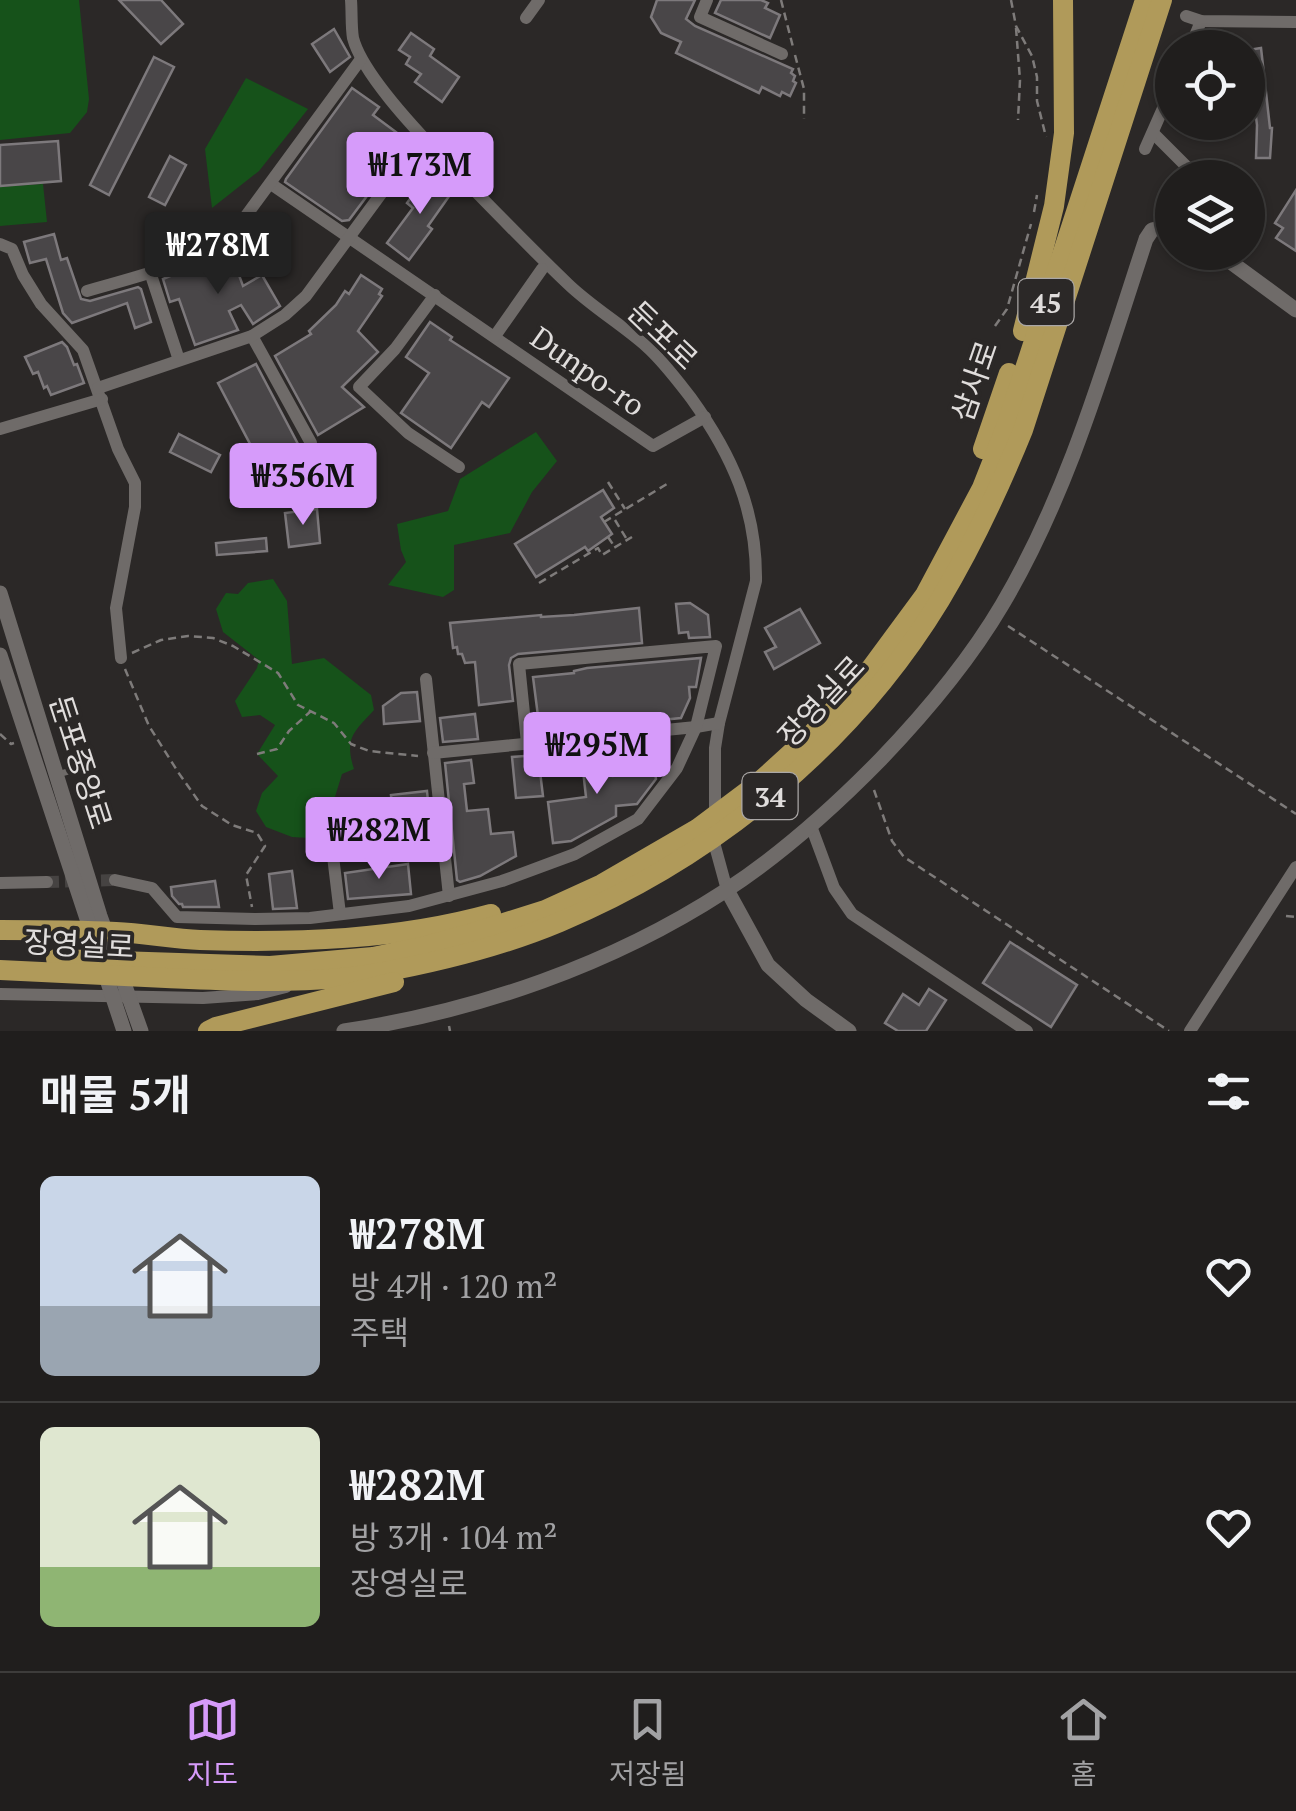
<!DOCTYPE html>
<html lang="ko">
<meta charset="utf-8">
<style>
body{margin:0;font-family:"PT Serif","Noto Sans KR",serif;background:#282726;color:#f1f3f6;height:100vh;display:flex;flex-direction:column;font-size:38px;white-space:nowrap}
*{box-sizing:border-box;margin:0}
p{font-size:32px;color:#a2a2a4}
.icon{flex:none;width:55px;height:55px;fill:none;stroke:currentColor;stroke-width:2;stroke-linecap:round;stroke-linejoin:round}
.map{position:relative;height:1031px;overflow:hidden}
.drawer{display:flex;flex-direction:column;background:#201e1d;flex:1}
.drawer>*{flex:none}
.fabs{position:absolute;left:1155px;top:30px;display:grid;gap:20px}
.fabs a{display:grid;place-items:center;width:110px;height:110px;border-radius:50%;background:#201e1d;box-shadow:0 2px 8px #0004,0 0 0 2px #3d3c3b;font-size:50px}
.price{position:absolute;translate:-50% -85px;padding:0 22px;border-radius:10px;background:#d69bfa;color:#111;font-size:32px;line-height:65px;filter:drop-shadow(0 2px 5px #0008)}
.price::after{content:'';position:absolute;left:50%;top:60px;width:30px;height:22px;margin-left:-15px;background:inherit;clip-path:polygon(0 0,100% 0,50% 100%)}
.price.on{background:#222;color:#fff}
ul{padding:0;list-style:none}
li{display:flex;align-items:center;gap:30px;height:250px;padding:0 40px}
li+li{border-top:2px solid #3d3c3b}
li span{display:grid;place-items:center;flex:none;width:280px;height:200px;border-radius:15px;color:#555}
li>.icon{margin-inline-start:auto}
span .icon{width:120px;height:120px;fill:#fffc;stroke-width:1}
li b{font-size:42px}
h2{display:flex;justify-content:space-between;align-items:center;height:120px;padding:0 40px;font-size:42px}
.dock{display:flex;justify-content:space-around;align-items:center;height:140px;border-top:2px solid #3d3c3b;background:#201e1d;font-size:28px;color:#a2a2a4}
.dock a{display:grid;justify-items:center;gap:5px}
.dock .on{color:#d69bfa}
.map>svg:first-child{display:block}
.green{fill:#16521a}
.building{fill:#494648;stroke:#7d797c;stroke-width:2.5}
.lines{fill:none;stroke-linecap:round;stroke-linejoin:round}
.minor-tunnel{stroke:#464342;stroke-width:12;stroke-dasharray:12 6;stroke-linecap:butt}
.path{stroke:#7e7b7a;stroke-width:2.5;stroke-dasharray:8 5;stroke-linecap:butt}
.service{stroke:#6f6b69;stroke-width:6}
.minor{stroke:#6f6b69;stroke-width:12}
.tertiary{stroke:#6f6b69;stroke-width:15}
.trunk{stroke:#b09a5a;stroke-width:20}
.labels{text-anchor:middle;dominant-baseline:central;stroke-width:8;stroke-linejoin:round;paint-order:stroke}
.shield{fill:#2b2827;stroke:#aaa7a6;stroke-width:2.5}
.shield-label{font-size:28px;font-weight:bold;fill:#e0dddc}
.street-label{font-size:30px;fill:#e0dddc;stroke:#2b2827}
</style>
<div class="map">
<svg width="1296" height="1031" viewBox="0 0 1296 1031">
<rect width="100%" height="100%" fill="#2b2827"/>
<!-- green -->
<g class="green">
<path d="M0,0H79L89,99L87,112L70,133L0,140Z"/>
<path d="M246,78L308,109L259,171L212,208L205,149Z"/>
<path d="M43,184L47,222L0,226V187Z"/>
<path d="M536,432L557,461L532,492L510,533L454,545V590L443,597L388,585L406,562L401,550L397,524L448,511L460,479Z"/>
<path d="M273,579L287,601L292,664L324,658L371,695L374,710C354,732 344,738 354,769L342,774L334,800L339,824L324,839L292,837L266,827L256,811L262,793L278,776L257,754L275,725L260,715L242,717L235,701L257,668L259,660L223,632L216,609L226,593L238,594L248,583Z"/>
</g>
<!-- building -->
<g class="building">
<path d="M119,0H161L183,24L161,44Z"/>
<path d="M657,0H695L686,19L695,26L793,69L791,73L795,76L793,81L796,83L790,96L782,92L780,96L762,87L759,93L676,53L681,42L661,33L651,17Z"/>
<path d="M721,0H761L768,3L765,8L780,15L770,38L715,13Z"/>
<path d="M334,29L350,57L330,72L312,44Z"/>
<path d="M411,33L434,49L430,56L459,77L442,102L415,82L421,74L406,64L410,57L399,50Z"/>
<path d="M1261,48L1270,128H1272L1270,158H1256L1257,125L1250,68L1248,69V50Z"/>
<path d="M154,57L174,67L109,195L90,185Z"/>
<path d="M352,88L379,107L373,115L408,141L349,220L342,221L285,182L286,179Z"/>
<path d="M58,141L61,181L0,186V145Z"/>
<path d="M170,156L186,165L165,205L149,197Z"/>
<path d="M428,174L452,192L428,226L432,229L409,260L387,243L413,208L407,203Z"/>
<path d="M1296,190V251L1276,238L1283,228L1275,223Z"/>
<path d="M54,234L61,260L67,258L81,299L90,301L138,287L141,289L151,322L135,328L127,303L72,323L63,313L46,259L30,263L24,242Z"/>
<path d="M230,251L243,286L262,275L280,306L253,324L241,305L229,311L238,330L195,345L179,299L170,302L163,279Z"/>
<path d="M361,275L382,289L379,294L382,296L358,331L378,352L342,387L364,407L318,435L275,356L311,334L309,331L336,305L345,291L349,294Z"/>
<path d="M430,322L452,337L450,340L509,378L489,407L482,402L451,448L401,413L429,373L406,357Z"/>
<path d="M62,342L67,347L74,365L77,364L84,383L51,395L47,386L44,388L38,372L33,374L25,357Z"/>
<path d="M256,364L299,446L276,458L273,452L258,459L218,383Z"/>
<path d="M179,434L220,455L211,472L170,452Z"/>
<path d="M603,490L614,508L601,517L612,534L588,551L585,547L536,577L515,544Z"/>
<path d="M317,509L320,543L289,547L285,513Z"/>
<path d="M266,538L267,551L217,555L216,543Z"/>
<path d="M690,603L708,615L710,637L689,638L688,632L679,633L676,604Z"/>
<path d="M639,608L642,643L518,654L511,658L509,665L513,701L479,705L475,662L465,663L462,654H458L457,647L453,648L450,623L541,615V617L574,615Z"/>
<path d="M800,609L820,643L774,669L765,652L776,647L765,628Z"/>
<path d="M701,658L696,687H689L690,698L681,718L540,732L533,677L574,673V671L587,668Z"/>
<path d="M417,692L420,721L384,724L383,706L401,693Z"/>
<path d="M475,714L478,739L443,742L440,718Z"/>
<path d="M610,749L613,776L655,772L656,779L637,804L616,806V816L571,841L553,843L548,802L586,797L581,752Z"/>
<path d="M538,755L543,796L516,798L512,757Z"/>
<path d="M471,760L474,783L464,784L467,811L488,809L491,834L513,832L516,856L480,876L460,882L457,880L445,763Z"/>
<path d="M427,791L430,822L394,826L391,795Z"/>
<path d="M408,864L411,894L348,899L345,873Z"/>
<path d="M292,871L297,908L273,909L269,874Z"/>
<path d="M215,881L219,907H183L182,904H179L172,896L171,887Z"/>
<path d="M1010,942L1077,985L1051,1027L983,983Z"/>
<path d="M929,989L946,1000L926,1031H898L885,1023L903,994L919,1005Z"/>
</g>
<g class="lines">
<!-- minor-tunnel -->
<path class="minor-tunnel" d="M47,882L115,880"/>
<!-- path -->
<g class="path">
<path d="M781,0L793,47"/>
<path d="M1011,0L1016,26L1032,56L1037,77V101L1046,137"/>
<path d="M1016,28L1020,80L1018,120"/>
<path d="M795,55L804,89V119"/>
<path d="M1034,212L1037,195"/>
<path d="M995,326L1007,309L1031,224"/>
<path d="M608,482L625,509"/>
<path d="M615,520L626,538"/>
<path d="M604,522L667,484"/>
<path d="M608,537L614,546"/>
<path d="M539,583L598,548L602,555L632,537"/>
<path d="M1008,626L1296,814"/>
<path d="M132,653L161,640L188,636L213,638L233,646L278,673L298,705L334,723L351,744L369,751L418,756"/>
<path d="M125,669L149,726L178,772L202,806L232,825L257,833L265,846L246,875L252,907"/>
<path d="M0,734L11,744L14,743"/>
<path d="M257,754L277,749L289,731L311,711"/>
<path d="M874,790L892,841L904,857L1169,1031"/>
<path d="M1286,916L1296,917"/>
<path d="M449,1026L450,1031"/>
</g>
<!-- service -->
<path class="service" d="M59,774L85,767"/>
<!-- minor -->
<g class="minor">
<path d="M351,0C352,12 351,26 353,38C362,73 414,128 439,154C482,198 524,242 568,284C592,307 621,324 646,346C663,361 677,380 691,398C732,455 757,510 756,581L719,723L715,748V846L727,890"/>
<path d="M707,0L700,17L782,54"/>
<path d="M1186,16L1201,21L1296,22"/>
<path d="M526,18L539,0"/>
<path d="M1190,48L1201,21"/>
<path d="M1153,133L1198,178"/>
<path d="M1145,149L1172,88"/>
<path d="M271,184L653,446L705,417"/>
<path d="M1248,221V224"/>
<path d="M0,244L12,249L23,275L41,304L83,350L118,449L135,483V507L116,608L121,658"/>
<path d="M150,272L179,360"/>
<path d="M87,291C135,277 187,265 229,239L361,59"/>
<path d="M435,295L395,349L359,387L408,433L459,467"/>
<path d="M252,336L311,443"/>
<path d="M495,336L542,269"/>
<path d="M98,388L252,336L285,315L306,296L414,149"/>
<path d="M0,429L102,399"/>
<path d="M426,679L449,896"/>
<path d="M433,753L696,727L719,723"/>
<path d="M811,826L834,888L852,914L1027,1031"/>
<path d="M332,848L340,914"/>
<path d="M115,880L152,888L177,917L255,919L310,918L409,906L502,881L575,854L638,819L677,768L696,727L716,646L519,664L527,743"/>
<path d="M0,883L47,882"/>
<path d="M0,994L203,998L258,994L286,987"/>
<path d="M1190,1031L1296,867"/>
</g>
<!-- tertiary -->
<g class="tertiary">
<path d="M1217,252L1296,310"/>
<path d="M0,593L100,916L141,1031"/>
<path d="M0,655L124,1031"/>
<path d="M727,890L768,965L806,1000L849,1031"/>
<path d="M344,1031C478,1011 611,965 725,891C782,854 834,807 881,759C926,712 969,661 1002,605C1069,492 1105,363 1146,239L1152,230L1172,225"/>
</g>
<!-- trunk -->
<g class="trunk">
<path d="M1023,331L1054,206L1064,133L1063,0"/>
<path d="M983,449L1009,373"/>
<path d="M0,930C39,930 77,930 116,932C144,933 172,939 200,940C296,943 397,940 491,914"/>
<path d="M56,959L270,966L373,957L426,946L469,934L545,910L602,884L697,829L757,784L811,735L866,675L925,595L982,488L1006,427L1145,0"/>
<path d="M0,970C55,973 111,975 166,978C236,981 308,985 378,973C438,962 503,946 560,922C715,857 853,743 940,600C973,545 999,489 1023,430L1162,0"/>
<path d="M208,1031L216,1027L394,982"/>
</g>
</g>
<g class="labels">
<!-- shield labels -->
<g class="shield">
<rect x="1018.5" y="279" width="55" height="46" rx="8"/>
<rect x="742.5" y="773" width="55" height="46" rx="8"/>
</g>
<g class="shield-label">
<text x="1046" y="302">45</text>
<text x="770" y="796">34</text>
</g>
<!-- street labels -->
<g class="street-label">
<text transform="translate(663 335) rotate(44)">둔포로</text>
<text transform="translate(588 371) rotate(35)">Dunpo-ro</text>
<text transform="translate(974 381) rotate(-71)">삼사로</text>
<text transform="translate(821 701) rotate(-47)">장영실로</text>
<text transform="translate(81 762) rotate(72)">둔포중앙로</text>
<text transform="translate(79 944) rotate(3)">장영실로</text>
</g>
</g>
</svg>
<div class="fabs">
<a><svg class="icon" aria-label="locate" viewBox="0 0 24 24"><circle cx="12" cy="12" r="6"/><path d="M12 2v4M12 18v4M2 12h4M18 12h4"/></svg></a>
<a><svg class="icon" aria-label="layers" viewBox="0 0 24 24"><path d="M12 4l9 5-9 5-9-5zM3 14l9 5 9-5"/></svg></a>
</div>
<b class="price" style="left:420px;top:217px">₩173M</b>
<b class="price on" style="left:218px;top:297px">₩278M</b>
<b class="price" style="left:303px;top:528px">₩356M</b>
<b class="price" style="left:597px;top:797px">₩295M</b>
<b class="price" style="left:379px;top:882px">₩282M</b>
</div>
<section class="drawer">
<h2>매물 5개<svg class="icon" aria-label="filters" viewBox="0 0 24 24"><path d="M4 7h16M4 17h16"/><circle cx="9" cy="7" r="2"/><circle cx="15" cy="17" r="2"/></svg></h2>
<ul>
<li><span style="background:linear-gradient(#c9d6e8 65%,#9aa5b1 0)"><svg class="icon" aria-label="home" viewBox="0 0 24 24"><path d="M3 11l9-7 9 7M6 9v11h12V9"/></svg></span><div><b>₩278M</b><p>방 4개 · 120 m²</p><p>주택</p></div><svg class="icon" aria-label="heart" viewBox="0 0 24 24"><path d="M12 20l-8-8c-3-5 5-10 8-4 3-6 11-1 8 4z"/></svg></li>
<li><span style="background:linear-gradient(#dfe7d0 70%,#8fb573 0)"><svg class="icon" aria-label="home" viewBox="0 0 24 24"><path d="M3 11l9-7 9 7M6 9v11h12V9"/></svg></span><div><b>₩282M</b><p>방 3개 · 104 m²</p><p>장영실로</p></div><svg class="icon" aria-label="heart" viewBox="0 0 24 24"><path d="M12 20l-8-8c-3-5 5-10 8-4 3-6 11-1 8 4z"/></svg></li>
</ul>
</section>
<nav class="dock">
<a class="on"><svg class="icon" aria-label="map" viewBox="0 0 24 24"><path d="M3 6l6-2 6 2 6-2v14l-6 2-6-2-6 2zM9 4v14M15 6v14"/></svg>지도</a>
<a><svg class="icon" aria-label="saved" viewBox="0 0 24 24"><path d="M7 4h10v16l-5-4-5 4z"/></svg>저장됨</a>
<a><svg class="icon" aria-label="home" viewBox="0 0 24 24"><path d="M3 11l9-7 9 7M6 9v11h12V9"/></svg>홈</a>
</nav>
